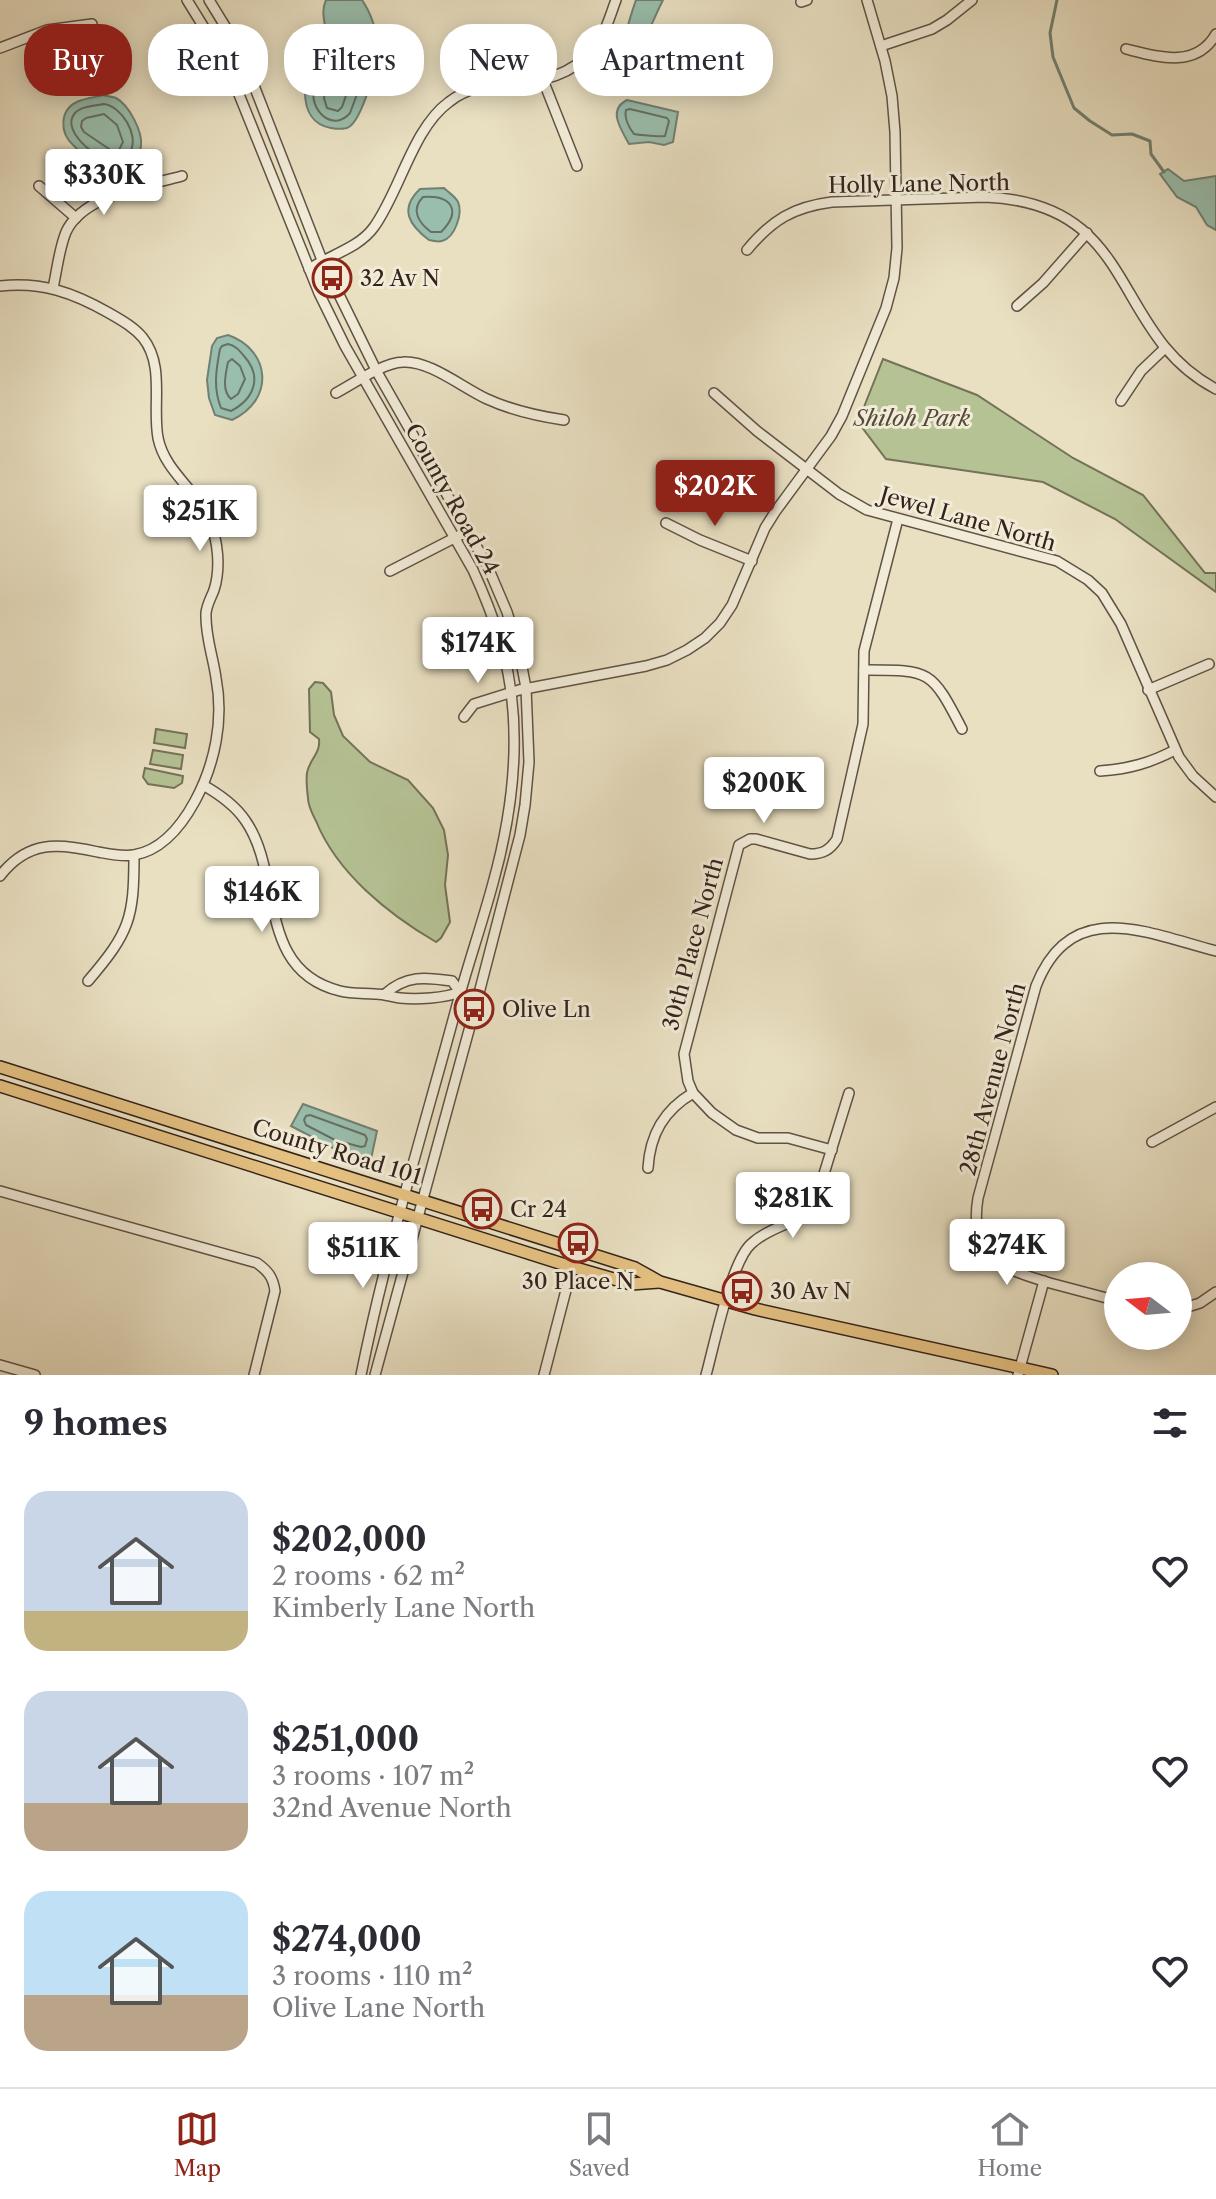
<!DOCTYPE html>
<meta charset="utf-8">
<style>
body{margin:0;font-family:"Libre Caslon Text",serif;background:#f2f2f3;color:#2b2b33;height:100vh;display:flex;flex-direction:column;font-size:30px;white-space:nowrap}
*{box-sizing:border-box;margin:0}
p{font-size:26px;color:#7c7c81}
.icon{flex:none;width:44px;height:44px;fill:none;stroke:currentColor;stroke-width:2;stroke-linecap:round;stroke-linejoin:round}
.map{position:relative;height:1375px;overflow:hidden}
.details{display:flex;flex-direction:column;background:#fff;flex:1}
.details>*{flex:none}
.top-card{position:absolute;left:24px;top:24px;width:800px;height:72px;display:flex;gap:16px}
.needle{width:52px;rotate:286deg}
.buttons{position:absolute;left:1104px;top:1262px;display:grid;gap:16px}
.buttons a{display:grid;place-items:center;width:88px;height:88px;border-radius:50%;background:#fff;box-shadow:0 4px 20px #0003;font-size:40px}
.price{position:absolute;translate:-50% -68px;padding:0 18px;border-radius:8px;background:#fff;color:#222;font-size:26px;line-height:52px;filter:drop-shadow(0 2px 4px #0008)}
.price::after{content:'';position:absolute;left:50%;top:48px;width:24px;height:18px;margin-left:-12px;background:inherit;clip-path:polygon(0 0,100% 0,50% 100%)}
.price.active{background:#8f2418;color:#fff}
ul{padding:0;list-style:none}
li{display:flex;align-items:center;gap:24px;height:200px;padding:0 24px}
li span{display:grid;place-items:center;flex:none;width:224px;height:160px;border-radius:24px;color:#555}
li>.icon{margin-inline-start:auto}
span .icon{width:96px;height:96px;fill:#fffc;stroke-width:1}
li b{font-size:34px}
h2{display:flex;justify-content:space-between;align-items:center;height:96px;padding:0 24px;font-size:34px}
.chip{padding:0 28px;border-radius:32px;background:#fff;box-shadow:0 4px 20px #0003;font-size:28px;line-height:72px}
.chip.active{background:#8f2418;color:#fff}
.menu{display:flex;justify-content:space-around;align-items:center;height:112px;border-top:2px solid #e1e1e2;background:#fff;font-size:22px;color:#7c7c81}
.menu a{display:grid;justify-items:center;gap:4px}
.menu .active{color:#8f2418}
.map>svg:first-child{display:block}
.green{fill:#b5c294;stroke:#747258;stroke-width:2}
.water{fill:#99bead;stroke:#718073;stroke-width:2;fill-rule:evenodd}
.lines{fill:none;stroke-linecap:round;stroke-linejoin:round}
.shore{stroke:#667064;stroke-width:2}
.stream{stroke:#718073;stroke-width:3}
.minor-casing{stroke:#615246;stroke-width:12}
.major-casing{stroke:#34231c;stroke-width:14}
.minor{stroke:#f1ebd7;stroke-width:9}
.major{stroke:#e4c081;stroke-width:11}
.labels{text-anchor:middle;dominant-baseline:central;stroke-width:6;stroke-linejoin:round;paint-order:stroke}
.street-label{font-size:22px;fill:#34231c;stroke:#f1ebd7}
.poi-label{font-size:22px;fill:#34231c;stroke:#f1ebd7;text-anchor:start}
.park-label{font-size:22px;font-style:italic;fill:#544b3a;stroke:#f1ebd7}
</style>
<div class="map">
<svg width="1216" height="1375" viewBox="0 0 1216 1375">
<rect width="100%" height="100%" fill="#e9e0c2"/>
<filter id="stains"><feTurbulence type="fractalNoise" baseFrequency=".0025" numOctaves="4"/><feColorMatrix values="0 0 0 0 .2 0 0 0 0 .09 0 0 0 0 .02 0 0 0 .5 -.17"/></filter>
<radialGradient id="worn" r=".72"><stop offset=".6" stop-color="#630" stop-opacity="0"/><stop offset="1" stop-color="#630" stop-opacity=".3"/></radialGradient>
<!-- green -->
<g class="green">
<path d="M883,359L977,395L1073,458L1143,495L1205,573H1216V592L1115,519L1043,482L886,459L858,422Z"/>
<path d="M315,682L323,683L331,692L334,715L343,736L370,762L408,780L433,808L444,830L448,855L445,885L450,922L441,938L436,942C388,914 337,873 316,821C312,813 308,806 308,798C307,790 306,780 307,773C309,760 321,753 319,739L310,732L309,689Z"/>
<path d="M156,729L187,734L185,748L154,743Z"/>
<path d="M153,750L183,755L181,769L150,764Z"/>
<path d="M145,768L183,776L182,783L174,788L148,784L143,777Z"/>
</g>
<!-- water -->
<g class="water">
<path d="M326,0H362C371,13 377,31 378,46C379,61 362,119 349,127C344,130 337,129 331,128C313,125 305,111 305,92C306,79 319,73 321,61C323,53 325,44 326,36C326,23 320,13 326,0ZM359,25L362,26L364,36L353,61L349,65H344L337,59C340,44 340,27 359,25Z"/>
<path d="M636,0H663C652,21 645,48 624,61C623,39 629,20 636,0Z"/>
<path d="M104,95C106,96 115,97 116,98C129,105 143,132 141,146C139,162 120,177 104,169C94,164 82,154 74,146C59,133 59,109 79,101C87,98 96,97 104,95Z"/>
<path d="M627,100L678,112L673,142L664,145L649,142L629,144C621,129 607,110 627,100Z"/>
<path d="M1168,169L1184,181L1216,176V230L1207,225L1196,207L1177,197L1160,174Z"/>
<path d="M444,188C449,193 455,196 458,202C463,213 455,238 442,241C438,242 433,241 429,240C409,225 399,209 420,189Z"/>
<path d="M228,335C271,350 275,400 232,420L215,415L209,398L207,380L212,346L217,338Z"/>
<path d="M303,1104L377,1131L371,1159L333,1148L291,1126Z"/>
</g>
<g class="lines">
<!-- shore -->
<g class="shore">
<path d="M360,65L364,66L366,70L350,113C333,133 309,110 314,89C316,81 325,74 330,67C344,71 346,78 360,65Z"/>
<path d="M334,81L347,83L349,87L342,107L338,111L327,108L324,98L325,89Z"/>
<path d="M104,104C121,106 140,135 130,152C127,157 122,162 116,163C105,165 58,132 75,113C81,106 95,106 104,104Z"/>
<path d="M630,109L667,118L669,121L665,136C662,137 639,135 634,134C629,128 624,118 626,110Z"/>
<path d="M104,114L117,125L123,142L119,150L115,153L84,132L81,127L82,121L86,118Z"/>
<path d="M423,197C452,195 462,211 441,232H431C419,223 410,210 423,197Z"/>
<path d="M228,344C236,346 239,350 244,356C263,377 254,399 231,411L221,408C213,388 216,370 220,349L222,346Z"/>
<path d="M232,359L240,366L245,379L238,394L231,399C221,390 226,373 228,362Z"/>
<path d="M310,1115L365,1135L367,1139L365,1146L361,1147L335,1140L306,1125L304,1120L306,1116Z"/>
</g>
<!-- stream -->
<path class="stream" d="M1057,0L1050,33L1053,57L1074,108L1090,121L1112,135L1132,134L1150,141L1151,154L1164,172"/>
<defs>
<g id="minor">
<path d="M187,0L208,34L234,82L319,293L345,346L473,570C483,592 492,614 499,637C524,717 515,804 493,883C482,924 468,964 457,1005C424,1128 386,1250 361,1375"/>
<path d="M209,0L228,31L251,78L322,260L377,372L487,565L507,612L519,651L526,688L529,762L525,805L520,835L478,997L375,1375"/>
<path d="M801,2L807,0"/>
<path d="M881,46L932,29L947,20L972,0"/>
<path d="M0,48L47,30L92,24"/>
<path d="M1126,49C1158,57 1196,69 1216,34"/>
<path d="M543,80L577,166"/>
<path d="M39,186L76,218"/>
<path d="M747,250C772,220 793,207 832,202L985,197C1140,203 1109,333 1216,389"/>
<path d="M309,269C330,255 359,248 374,227C400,191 413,128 449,102C468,87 488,85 512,84C546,82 582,71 600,39C607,28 611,13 616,0"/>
<path d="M0,286C41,281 74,293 109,313C121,320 134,327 143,338C165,366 152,405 158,438C165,472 196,489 209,519C218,540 221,568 214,590C211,598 207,604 206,613C205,636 213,656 216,678C224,720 215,764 195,801C182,825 163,850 134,855C122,857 109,854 98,852C58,843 28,840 0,876"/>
<path d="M53,288C57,270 59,249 66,232C83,195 146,186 182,176"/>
<path d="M1017,306L1043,283L1087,233"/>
<path d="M336,393C355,383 382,363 403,362C429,360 463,388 487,399C511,410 537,416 564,420"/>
<path d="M714,393L757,431L839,494L867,510L1057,561L1088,580L1102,593L1121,624L1179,757L1193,776L1216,797"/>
<path d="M1121,401L1141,371L1165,348"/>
<path d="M666,523L700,540L752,561"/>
<path d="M390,571L468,531"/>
<path d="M864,670C930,670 931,669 962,729"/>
<path d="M1148,690L1209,664"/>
<path d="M464,717L474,704L519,690L646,666L667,660L687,650L705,638L720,623L732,605L765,528L775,512L831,436L842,416L886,308L894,278L897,248L895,132L892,96L885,61L867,0"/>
<path d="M1100,771C1129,769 1150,763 1175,750"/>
<path d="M203,785C219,794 234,804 245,820C284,875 255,970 340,991C351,994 364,993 376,994C384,994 392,997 400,998C417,1000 445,998 460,992"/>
<path d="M88,981C130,932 134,918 134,855"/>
<path d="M385,994C406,975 425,977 452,981L460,992"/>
<path d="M1152,1142L1216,1107"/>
<path d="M832,1150L788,1138H758L736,1130L712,1113L693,1093L688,1081L684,1054L739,845L750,839H756L810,854C823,854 830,850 837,839L863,724L864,651L898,519"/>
<path d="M648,1168C650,1134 664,1110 693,1093"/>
<path d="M0,1191L257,1263C268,1271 273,1277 275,1291L254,1375"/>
<path d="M1118,1301C1095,1295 1073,1289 1050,1283C1003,1269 968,1257 978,1198L1036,986C1071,896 1147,933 1216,951"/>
<path d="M1178,1310L1200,1303L1216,1292"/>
<path d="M0,1365L35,1375"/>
<path d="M544,1375L572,1267"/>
<path d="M706,1375C714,1346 731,1262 751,1244C766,1230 789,1224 807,1214L814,1206L849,1093"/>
<path d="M1018,1375L1044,1281"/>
</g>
<g id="major">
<path d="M0,1067L635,1268L660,1282L755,1309L1052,1375"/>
<path d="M0,1086L572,1267L631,1284L659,1282"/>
</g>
</defs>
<!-- minor casing -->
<use href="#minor" class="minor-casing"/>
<!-- major casing -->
<use href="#major" class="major-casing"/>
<!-- minor -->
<use href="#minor" class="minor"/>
<!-- major -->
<use href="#major" class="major"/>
</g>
<!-- icons -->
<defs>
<symbol id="bus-ring" viewBox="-11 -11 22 22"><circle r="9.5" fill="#f1ebd7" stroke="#8f2418" stroke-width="1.5"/><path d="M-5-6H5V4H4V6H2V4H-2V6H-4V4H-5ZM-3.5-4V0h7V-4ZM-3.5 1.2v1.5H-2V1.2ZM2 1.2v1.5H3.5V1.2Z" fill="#8f2418"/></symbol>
</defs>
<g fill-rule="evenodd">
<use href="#bus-ring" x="310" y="256" width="44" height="44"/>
<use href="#bus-ring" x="452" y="987" width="44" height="44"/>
<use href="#bus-ring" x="460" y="1187" width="44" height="44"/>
<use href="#bus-ring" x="556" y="1221" width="44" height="44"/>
<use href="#bus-ring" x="720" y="1269" width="44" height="44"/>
</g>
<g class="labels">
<!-- street labels -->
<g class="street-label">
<text transform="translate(919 184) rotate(-1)">Holly Lane North</text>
<text transform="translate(452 499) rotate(61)">County Road 24</text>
<text transform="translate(968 519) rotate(16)">Jewel Lane North</text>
<text transform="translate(693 944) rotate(-75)">30th Place North</text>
<text transform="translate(993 1079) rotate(-75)">28th Avenue North</text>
<text transform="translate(337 1152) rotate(17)">County Road 101</text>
</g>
<!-- poi labels -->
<g class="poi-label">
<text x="360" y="278">32 Av N</text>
<text x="502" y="1009">Olive Ln</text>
<text x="510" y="1209">Cr 24</text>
<text x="578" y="1281" text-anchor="middle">30 Place N</text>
<text x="770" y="1291">30 Av N</text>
</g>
<!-- park labels -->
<g class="park-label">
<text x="912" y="418">Shiloh Park</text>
</g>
</g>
<rect width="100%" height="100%" filter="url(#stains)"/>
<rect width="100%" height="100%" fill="url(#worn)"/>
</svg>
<div class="buttons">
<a><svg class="needle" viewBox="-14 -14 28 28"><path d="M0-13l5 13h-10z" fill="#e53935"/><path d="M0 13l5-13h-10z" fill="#7c7c81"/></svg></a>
</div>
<b class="price" style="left:104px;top:217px">$330K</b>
<b class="price active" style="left:715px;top:528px">$202K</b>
<b class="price" style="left:200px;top:553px">$251K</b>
<b class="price" style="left:478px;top:685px">$174K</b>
<b class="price" style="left:764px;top:825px">$200K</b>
<b class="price" style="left:262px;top:934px">$146K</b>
<b class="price" style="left:793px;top:1240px">$281K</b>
<b class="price" style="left:1007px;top:1287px">$274K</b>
<b class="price" style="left:363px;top:1290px">$511K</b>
<div class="top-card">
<a class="chip active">Buy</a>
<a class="chip">Rent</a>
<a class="chip">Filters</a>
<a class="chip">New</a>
<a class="chip">Apartment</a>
</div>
</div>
<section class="details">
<h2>9 homes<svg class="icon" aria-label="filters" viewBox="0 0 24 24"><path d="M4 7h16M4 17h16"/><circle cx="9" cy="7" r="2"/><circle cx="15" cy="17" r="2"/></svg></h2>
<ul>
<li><span style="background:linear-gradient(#c9d6e8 75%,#c2b280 0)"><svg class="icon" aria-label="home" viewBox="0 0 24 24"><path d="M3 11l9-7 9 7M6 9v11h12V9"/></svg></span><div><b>$202,000</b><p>2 rooms · 62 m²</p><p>Kimberly Lane North</p></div><svg class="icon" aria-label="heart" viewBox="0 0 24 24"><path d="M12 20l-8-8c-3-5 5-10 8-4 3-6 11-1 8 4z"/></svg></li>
<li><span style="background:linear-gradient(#c9d6e8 70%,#b9a48a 0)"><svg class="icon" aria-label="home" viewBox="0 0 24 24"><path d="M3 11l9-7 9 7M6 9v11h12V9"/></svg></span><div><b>$251,000</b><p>3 rooms · 107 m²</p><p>32nd Avenue North</p></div><svg class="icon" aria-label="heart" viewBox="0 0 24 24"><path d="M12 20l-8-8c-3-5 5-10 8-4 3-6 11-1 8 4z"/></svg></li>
<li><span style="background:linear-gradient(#bfe0f5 65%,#b9a48a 0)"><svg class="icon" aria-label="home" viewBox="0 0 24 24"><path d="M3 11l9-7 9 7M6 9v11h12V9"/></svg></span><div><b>$274,000</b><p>3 rooms · 110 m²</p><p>Olive Lane North</p></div><svg class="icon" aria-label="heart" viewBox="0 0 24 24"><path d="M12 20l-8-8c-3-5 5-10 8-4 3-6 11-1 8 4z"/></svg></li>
</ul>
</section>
<nav class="menu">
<a class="active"><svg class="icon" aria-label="map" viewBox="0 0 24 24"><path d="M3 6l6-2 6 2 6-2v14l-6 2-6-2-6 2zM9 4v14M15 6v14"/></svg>Map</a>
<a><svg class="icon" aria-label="saved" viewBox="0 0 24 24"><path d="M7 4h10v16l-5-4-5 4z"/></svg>Saved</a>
<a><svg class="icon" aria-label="home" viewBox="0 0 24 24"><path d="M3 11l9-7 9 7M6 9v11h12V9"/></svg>Home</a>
</nav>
